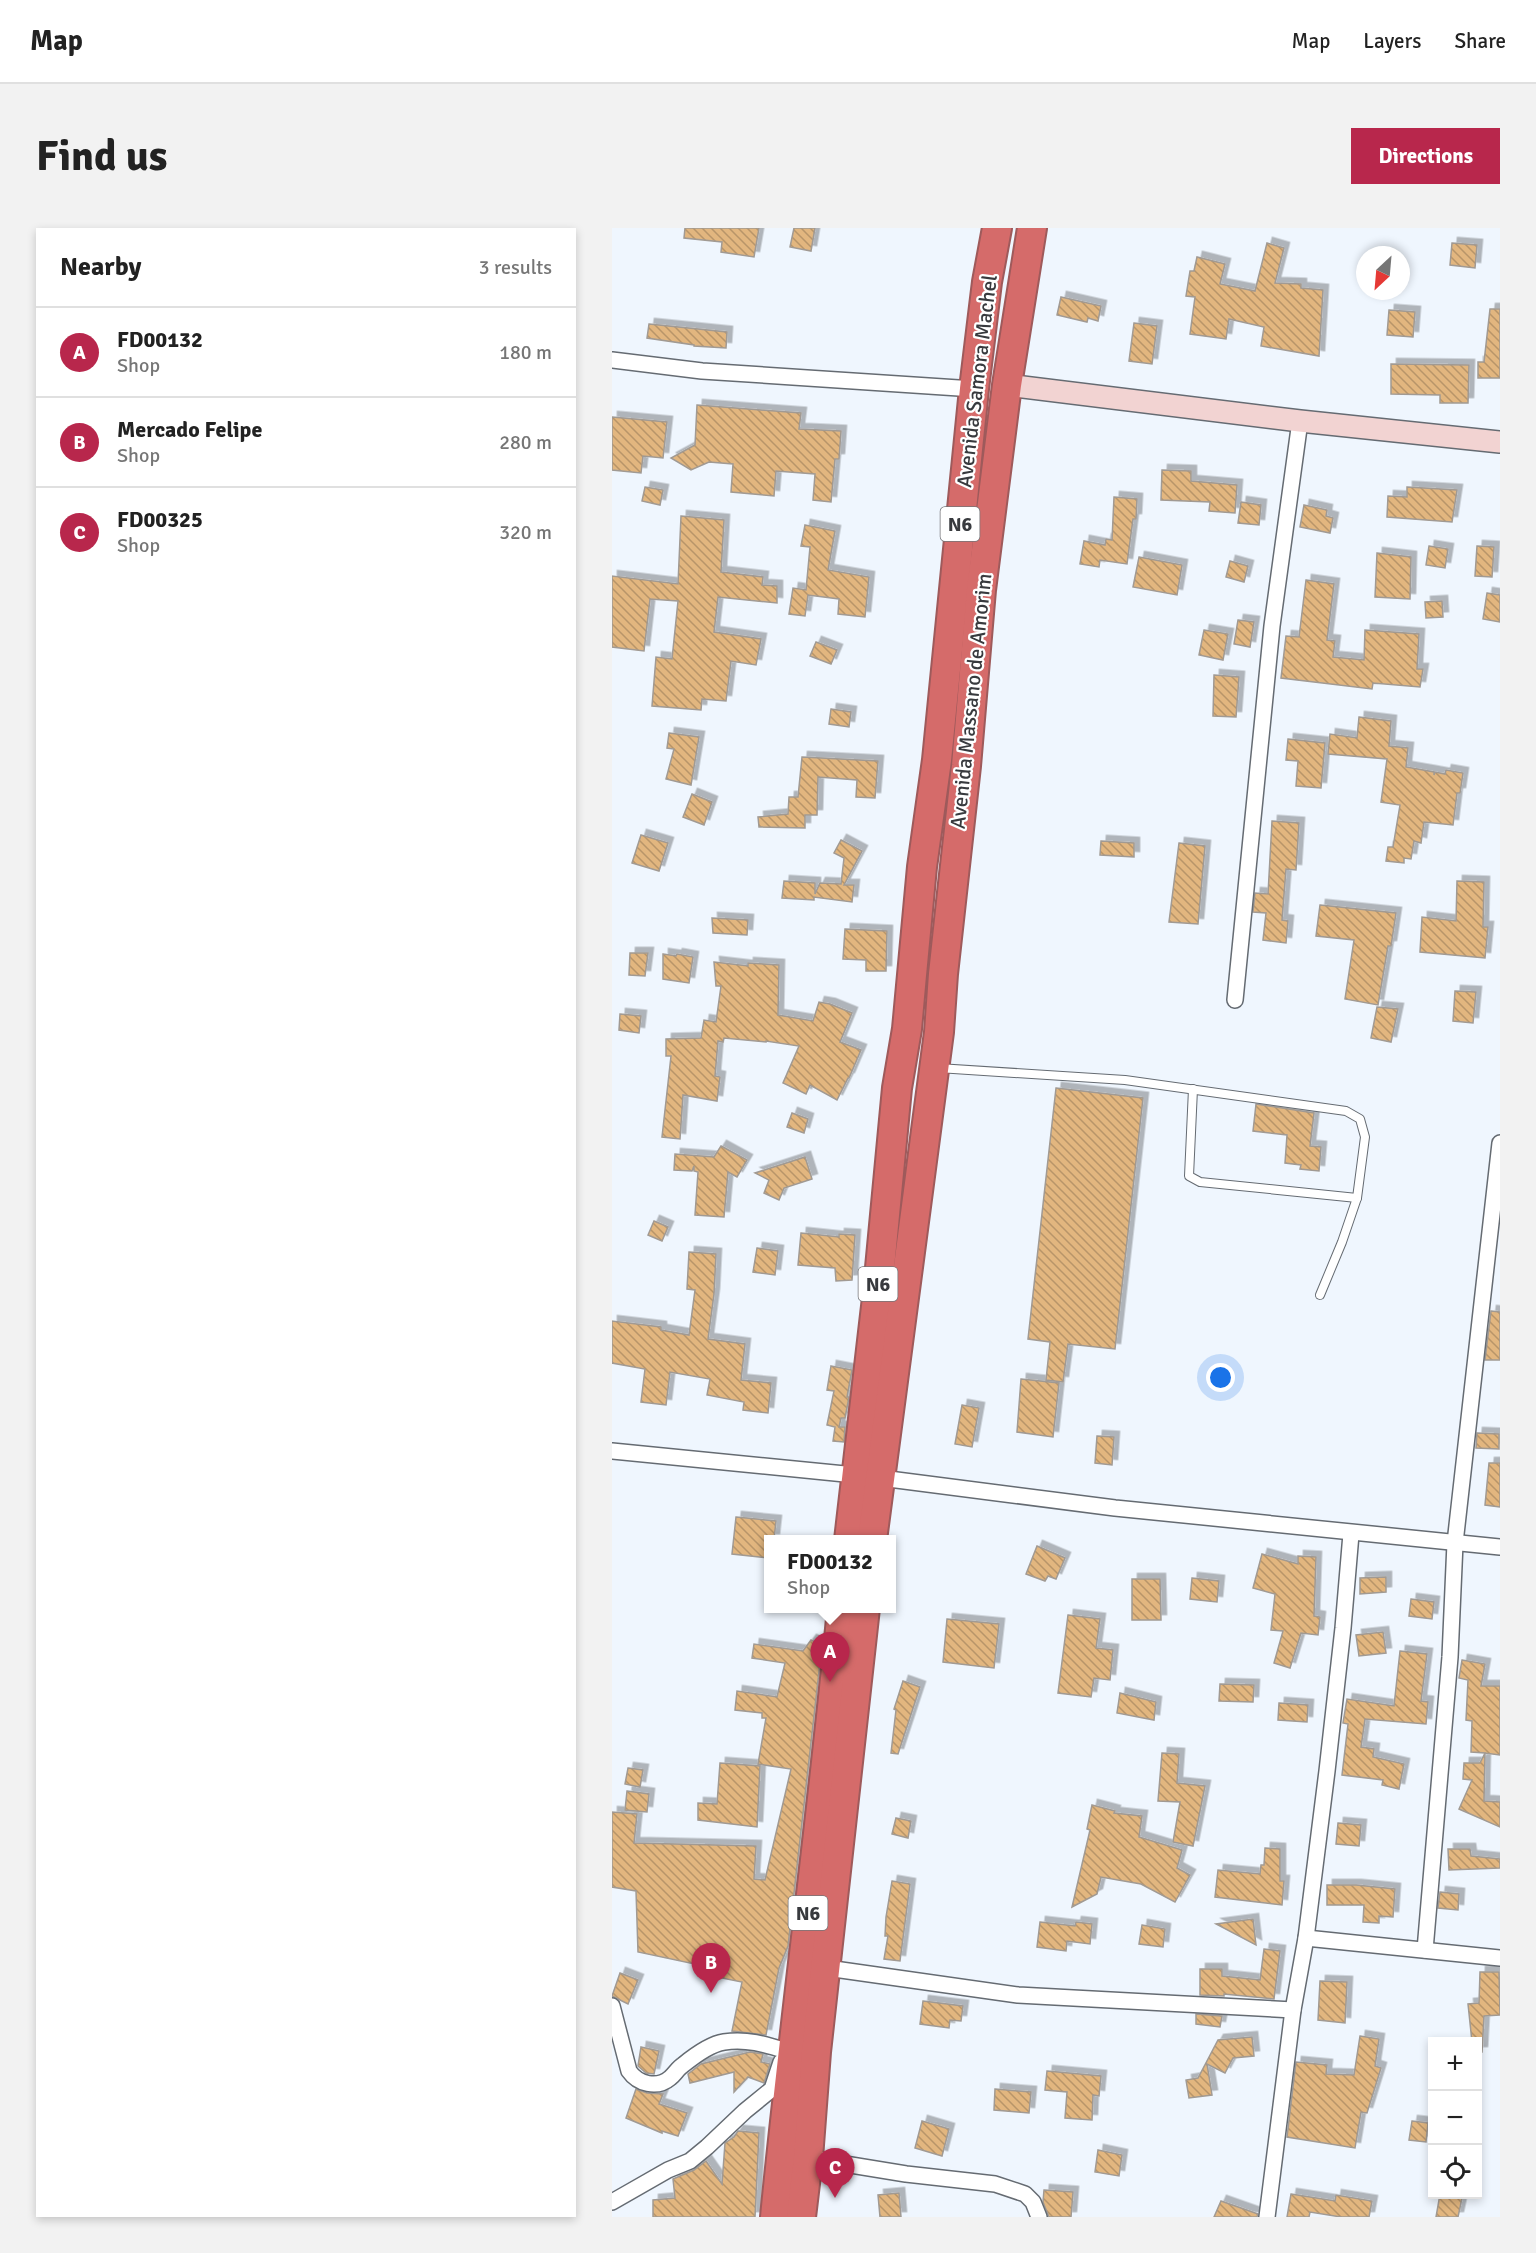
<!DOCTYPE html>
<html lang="en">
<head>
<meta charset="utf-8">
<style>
  body { margin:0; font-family:Signika,sans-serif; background:#f2f2f2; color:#222 }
  .controls { position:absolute; right:18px; bottom:18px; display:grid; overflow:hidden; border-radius:0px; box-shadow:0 3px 9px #0003 }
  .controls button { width:54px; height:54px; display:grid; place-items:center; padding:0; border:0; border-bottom:2px solid #e0e0e0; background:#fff; color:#222; font:30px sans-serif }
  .compass { position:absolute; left:744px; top:18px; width:54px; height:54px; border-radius:50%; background:#fff; box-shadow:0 3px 9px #0003; rotate:206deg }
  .you { position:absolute; left:609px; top:1150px; width:21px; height:21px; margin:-15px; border:4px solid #fff; border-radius:50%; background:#1a73e8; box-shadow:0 0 0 9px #1a73e833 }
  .badge { display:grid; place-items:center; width:39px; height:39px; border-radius:50%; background:#b8274c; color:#fff; font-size:20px; font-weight:700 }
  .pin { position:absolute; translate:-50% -50px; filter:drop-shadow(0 2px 3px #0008) }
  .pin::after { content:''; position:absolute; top:32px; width:21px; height:18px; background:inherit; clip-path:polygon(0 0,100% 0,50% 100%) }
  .popup { position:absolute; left:152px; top:1307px; width:132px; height:78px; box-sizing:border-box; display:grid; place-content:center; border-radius:0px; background:#fff; filter:drop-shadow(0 2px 4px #0005); font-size:20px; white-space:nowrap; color:#767676 }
  .popup b { font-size:22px; color:#222 }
  .popup::after { content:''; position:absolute; left:50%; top:100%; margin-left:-12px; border:12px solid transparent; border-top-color:#fff }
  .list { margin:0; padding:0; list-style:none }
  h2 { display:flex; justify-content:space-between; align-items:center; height:78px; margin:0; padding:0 24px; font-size:26px }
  h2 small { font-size:20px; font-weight:400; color:#767676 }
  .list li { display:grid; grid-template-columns:39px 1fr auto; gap:18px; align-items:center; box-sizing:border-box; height:90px; padding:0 24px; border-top:2px solid #e0e0e0 }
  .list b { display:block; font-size:22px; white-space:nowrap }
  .list p { margin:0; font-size:20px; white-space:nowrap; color:#767676 }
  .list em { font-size:20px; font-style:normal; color:#767676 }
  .icon { flex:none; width:33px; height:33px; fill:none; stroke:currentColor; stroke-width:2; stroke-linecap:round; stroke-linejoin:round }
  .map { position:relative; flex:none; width:888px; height:1989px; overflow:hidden; border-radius:0px }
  header { display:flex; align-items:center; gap:36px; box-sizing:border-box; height:84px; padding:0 30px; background:#fff; border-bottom:2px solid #e0e0e0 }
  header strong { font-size:28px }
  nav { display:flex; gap:33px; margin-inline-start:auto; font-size:21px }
  .intro { display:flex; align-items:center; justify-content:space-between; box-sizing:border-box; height:144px; padding:0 36px }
  h1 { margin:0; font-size:42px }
  .button { padding:15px 27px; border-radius:0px; background:#b8274c; color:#fff; font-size:21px; font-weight:700 }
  main { display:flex; gap:36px; padding:0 36px }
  aside { flex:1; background:#fff; border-radius:0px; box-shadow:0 3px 9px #0003 }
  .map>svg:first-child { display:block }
</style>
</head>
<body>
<header>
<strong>Map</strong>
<nav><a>Map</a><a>Layers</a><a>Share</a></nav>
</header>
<div class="intro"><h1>Find us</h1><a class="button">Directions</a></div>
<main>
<aside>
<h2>Nearby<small>3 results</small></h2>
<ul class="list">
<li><span class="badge">A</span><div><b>FD00132</b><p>Shop</p></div><em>180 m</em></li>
<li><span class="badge">B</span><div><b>Mercado Felipe</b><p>Shop</p></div><em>280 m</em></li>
<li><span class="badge">C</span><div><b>FD00325</b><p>Shop</p></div><em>320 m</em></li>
</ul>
</aside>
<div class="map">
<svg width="888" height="1989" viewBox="0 0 888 1989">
  <defs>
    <pattern id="building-back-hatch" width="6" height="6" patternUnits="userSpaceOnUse" patternTransform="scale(1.5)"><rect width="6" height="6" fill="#e2b67f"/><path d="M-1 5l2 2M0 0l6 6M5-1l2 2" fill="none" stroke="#b89569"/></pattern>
    <filter id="shadow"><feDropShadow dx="5.5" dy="-5.5" stdDeviation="0" flood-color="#0004"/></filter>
  </defs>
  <rect width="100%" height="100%" fill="#eff6fe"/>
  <!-- building -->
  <g fill="url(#building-back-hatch)" stroke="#a19a93" stroke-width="1.5" filter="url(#shadow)">
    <polygon points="73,0 147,0 142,29 109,24 110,14 72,10"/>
    <polygon points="182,0 203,0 199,23 178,19"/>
    <polygon points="655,15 672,20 663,55 689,56 689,60 711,62 707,128 649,118 652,99 617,91 614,111 578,106 583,69 574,68 578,43 582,43 585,29 613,36 608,56 643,63"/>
    <polygon points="840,15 865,17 863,40 838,37"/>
    <polygon points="449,69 489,78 486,93 476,90 475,94 445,87"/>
    <polygon points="878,81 888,81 888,150 866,150 866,134 872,134"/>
    <polygon points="777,82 803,84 801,109 775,107"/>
    <polygon points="522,95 545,98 540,136 517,133"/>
    <polygon points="37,96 115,104 114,120 82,118 82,117 35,110"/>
    <polygon points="779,136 857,137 856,175 828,175 828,167 779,166"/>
    <polygon points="85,177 189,185 187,201 229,203 227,231 223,231 219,274 201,272 203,246 164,243 162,268 119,264 121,236 97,234 79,242 59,230 83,217"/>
    <polygon points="0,189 55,194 51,230 31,228 29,245 0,242"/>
    <polygon points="550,242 579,243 579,253 625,257 623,285 597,283 598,274 549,272"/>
    <polygon points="33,259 51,262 48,277 30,273"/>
    <polygon points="795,259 845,262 840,294 775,289 776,268 795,269"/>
    <polygon points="502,269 525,271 524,291 521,291 515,336 488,332 487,339 468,336 472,313 493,317 494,311 500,312"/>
    <polygon points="629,274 649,277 647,297 626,295"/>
    <polygon points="692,277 715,282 714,288 721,290 718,305 688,299"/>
    <polygon points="69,288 112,292 109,344 151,349 150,357 165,358 165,375 106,369 102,404 149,411 144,437 119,433 114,473 90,471 89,482 40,478 44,429 60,431 66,373 38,371 32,423 0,419 0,348 66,356"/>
    <polygon points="193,297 223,303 216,342 257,349 253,389 226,386 227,371 196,367 193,388 177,386 181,360 194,362 198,319 189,318"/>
    <polygon points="817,318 836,321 833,340 814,337"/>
    <polygon points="865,318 882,319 880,349 863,348"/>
    <polygon points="765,325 799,329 798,371 763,369"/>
    <polygon points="527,329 570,337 565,367 521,359"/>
    <polygon points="618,333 636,338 632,354 614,349"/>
    <polygon points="694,352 722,356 715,412 723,413 721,429 752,432 753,402 807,406 805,441 811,441 808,459 761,455 760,461 669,450 674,408 687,409"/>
    <polygon points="875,365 888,367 888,394 871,391"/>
    <polygon points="830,373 831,389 814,390 813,374"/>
    <polygon points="626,392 642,394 638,419 622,416"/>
    <polygon points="592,402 616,406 611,432 587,427"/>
    <polygon points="204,414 225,422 219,436 198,428"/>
    <polygon points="602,447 627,449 624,489 601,488"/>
    <polygon points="219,481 239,484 237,499 217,496"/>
    <polygon points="747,489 779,493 777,518 796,520 794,539 822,544 822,547 823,544 833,546 834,542 851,545 848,565 845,565 841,597 812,594 809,615 802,613 799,631 792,630 792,635 774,633 776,619 781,619 788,577 769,574 775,531 716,526 718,506 745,510"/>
    <polygon points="57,505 87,509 79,557 54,551 62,521 55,520"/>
    <polygon points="676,511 713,515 709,560 684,558 686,533 674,532"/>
    <polygon points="190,529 266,533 263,570 244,569 245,552 206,549 205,587 193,587 193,600 147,599 146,589 176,586 177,569 186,569"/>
    <polygon points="80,566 100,574 92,597 71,589"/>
    <polygon points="660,593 687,595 684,642 674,641 670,692 676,693 674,715 651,712 654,685 641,684 643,665 656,666"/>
    <polygon points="29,607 56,615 47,643 20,635"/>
    <polygon points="229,612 250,623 232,657 242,657 240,674 202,669 202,672 170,670 172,653 203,655 203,666 208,655 229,656 232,630 222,625"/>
    <polygon points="489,613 522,615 522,629 488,627"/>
    <polygon points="567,615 593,618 586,696 557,694"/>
    <polygon points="845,653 872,654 871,699 876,699 873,730 808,724 810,689 844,693"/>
    <polygon points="708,677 784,685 779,718 776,718 766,777 733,771 742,712 704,708"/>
    <polygon points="100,690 136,692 135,707 101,705"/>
    <polygon points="233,701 275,703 274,743 254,743 254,732 231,731"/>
    <polygon points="18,725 36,725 33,748 17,747"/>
    <polygon points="51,726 64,728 65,726 81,729 77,755 51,751"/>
    <polygon points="102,734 136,738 136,735 167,737 166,787 201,793 207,774 218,776 240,785 228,814 249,822 237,850 236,850 225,872 198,857 194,866 171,855 187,818 154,813 154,814 112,810 111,814 106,813 103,848 108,849 105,873 71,867 68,911 50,909 59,828 54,828 54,811 89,810 92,792 104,794 109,758 104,758"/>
    <polygon points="843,763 864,764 861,795 841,793"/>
    <polygon points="765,779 786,781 779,814 759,810"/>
    <polygon points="8,786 29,788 27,805 7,802"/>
    <polygon points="444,860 531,870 503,1121 456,1116 451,1154 434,1152 438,1114 416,1111"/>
    <polygon points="644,876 702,885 698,918 709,919 707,943 688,941 689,937 673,935 675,907 641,903"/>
    <polygon points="180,885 196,891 192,905 175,899"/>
    <polygon points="109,918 135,932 125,949 116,944 112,989 83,987 86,944 82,943 82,938 80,943 62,942 63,926 102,929"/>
    <polygon points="193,929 200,951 172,960 167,972 152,965 157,952 143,945"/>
    <polygon points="42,993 56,999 50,1013 36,1007"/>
    <polygon points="189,1005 227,1009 227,1006 243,1007 240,1052 224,1053 223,1040 186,1037"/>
    <polygon points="145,1020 166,1023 163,1047 141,1044"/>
    <polygon points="77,1024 104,1026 102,1066 96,1111 133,1116 129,1152 159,1155 156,1185 131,1182 132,1174 95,1167 98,1151 58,1144 54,1177 29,1174 33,1141 0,1135 0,1093 49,1099 49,1102 77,1107 83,1062 75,1061"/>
    <polygon points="879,1083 888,1084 888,1132 873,1132"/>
    <polygon points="219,1138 240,1142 235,1169 237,1169 233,1190 229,1190 227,1199 233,1199 232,1214 221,1213 223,1199 215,1197 222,1163 215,1162"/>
    <polygon points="409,1151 447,1155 441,1209 405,1204"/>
    <polygon points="350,1177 367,1180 360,1219 343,1216"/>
    <polygon points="865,1205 887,1206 887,1221 864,1220"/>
    <polygon points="485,1208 502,1209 500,1237 483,1235"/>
    <polygon points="877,1235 888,1235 888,1279 873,1277"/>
    <polygon points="124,1289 164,1293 162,1311 156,1311 156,1330 120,1326"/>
    <polygon points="425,1318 453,1330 444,1351 436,1348 433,1353 414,1346"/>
    <polygon points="650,1326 686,1336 686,1328 704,1329 702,1388 708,1389 706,1407 689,1405 678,1440 662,1435 671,1403 659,1402 663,1366 641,1360"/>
    <polygon points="774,1349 774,1364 748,1366 748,1350"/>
    <polygon points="580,1350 607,1353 605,1374 578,1371"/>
    <polygon points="520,1351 548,1351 549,1392 520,1392"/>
    <polygon points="799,1371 822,1374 820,1391 797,1388"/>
    <polygon points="456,1387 488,1391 484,1420 501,1422 498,1452 482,1450 479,1469 446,1465"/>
    <polygon points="335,1391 387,1396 382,1440 331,1434"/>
    <polygon points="771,1404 774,1425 747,1428 744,1407"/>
    <polygon points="199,1412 210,1417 176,1718 167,1740 154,1807 120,1803 130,1754 95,1747 97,1739 26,1724 24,1663 0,1659 0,1584 25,1586 22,1615 144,1618 142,1651 153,1652 179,1541 146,1536 154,1490 150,1490 150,1485 123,1482 125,1463 165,1469 173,1435 140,1430 142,1416 191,1423"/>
    <polygon points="788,1423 815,1426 809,1473 816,1474 814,1496 753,1491 749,1519 762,1521 761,1529 792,1536 787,1561 770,1557 771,1552 730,1547 736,1496 731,1495 735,1471 782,1478"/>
    <polygon points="850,1432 873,1436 869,1458 888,1458 888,1527 873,1525 872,1573 888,1574 888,1599 847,1581 860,1552 851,1551 852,1535 868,1535 873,1525 859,1524 860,1493 854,1492 856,1452 847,1450"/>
    <polygon points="291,1453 308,1459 286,1526 279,1525 284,1482 282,1481"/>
    <polygon points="608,1456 642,1457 641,1474 607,1473"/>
    <polygon points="508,1465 544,1474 542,1492 505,1485"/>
    <polygon points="667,1475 696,1477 695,1494 666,1492"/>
    <polygon points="550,1525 567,1526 565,1555 593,1558 581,1618 561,1614 568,1574 546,1573"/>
    <polygon points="108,1535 148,1538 145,1599 86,1592 86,1575 105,1576"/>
    <polygon points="16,1540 31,1542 28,1559 13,1556"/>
    <polygon points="15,1563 37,1566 35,1584 13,1582"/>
    <polygon points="480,1577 503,1583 502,1585 530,1588 527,1609 570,1622 565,1640 578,1647 563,1674 529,1656 489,1649 485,1666 460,1679 478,1602 475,1601"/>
    <polygon points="284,1590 299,1593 296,1610 280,1606"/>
    <polygon points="726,1595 749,1597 747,1618 724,1616"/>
    <polygon points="653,1620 668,1621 668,1653 672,1653 670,1677 603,1669 606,1642 648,1646 649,1637 652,1637"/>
    <polygon points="836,1621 858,1621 859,1628 888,1631 888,1640 837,1642"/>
    <polygon points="280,1653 298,1656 288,1733 272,1731 276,1708 273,1708 274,1689"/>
    <polygon points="715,1657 744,1657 783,1661 781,1689 767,1688 767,1695 751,1694 752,1677 715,1677"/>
    <polygon points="828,1664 847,1666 846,1682 826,1680"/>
    <polygon points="641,1691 644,1717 604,1696"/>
    <polygon points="428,1694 463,1698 464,1694 480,1696 478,1716 455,1713 454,1723 425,1719"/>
    <polygon points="530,1697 553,1701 551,1719 527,1716"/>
    <polygon points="652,1721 668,1723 662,1771 612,1766 612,1768 588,1767 588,1741 610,1741 610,1748 648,1752"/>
    <polygon points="868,1744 887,1744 888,1787 872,1788 870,1824 866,1824 866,1814 860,1814 856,1776 867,1775"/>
    <polygon points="8,1745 26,1752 16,1776 0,1768"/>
    <polygon points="708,1753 735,1754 733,1795 706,1792"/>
    <polygon points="311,1773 351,1778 349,1793 338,1792 337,1800 308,1796"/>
    <polygon points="584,1786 610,1788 608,1799 584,1796"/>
    <polygon points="748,1808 767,1811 763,1838 769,1840 755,1885 749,1884 743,1920 675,1909 684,1834 715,1837 714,1846 742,1847"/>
    <polygon points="640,1809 642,1828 621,1830 613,1845 595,1836 600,1867 577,1870 574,1852 586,1850 606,1812"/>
    <polygon points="29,1819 47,1823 42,1846 34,1845 26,1838"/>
    <polygon points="138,1824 151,1826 149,1834 158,1836 152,1855 136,1849 122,1864 122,1844 78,1855 76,1846 89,1836"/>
    <polygon points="435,1843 489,1848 487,1868 481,1867 480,1892 453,1890 455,1864 433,1862"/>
    <polygon points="24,1861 35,1865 51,1866 47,1876 75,1885 66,1908 50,1903 50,1905 14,1890"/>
    <polygon points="383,1861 419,1864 417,1885 382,1882"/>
    <polygon points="310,1893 337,1901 330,1928 303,1920"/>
    <polygon points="800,1893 816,1895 814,1914 797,1912"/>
    <polygon points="126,1903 147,1905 143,1989 41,1989 41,1972 63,1970 61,1951 82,1942 94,1933 110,1956 113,1915 122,1909"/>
    <polygon points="486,1922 510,1927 507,1948 483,1944"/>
    <polygon points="432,1962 461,1964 459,1989 437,1989 431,1974"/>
    <polygon points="287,1965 289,1989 268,1989 266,1967"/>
    <polygon points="679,1966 723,1973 724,1967 760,1973 757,1989 729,1989 698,1984 697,1989 675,1989"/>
    <polygon points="828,1966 850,1970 846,1989 824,1989"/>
    <polygon points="609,1973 646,1986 645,1989 602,1989"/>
  </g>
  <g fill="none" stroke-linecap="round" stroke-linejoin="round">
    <!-- lane casing -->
    <g stroke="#656b72" stroke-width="10">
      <g id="lane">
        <polyline points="326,840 513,852 734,883 748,891 753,909 745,970 730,1014 708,1067"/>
        <polyline points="581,861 577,948 588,954 745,970"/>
      </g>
    </g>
    <!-- street casing -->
    <g stroke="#656b72" stroke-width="18">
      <g id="street">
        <polyline points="0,132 90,143 362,161"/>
        <polyline points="623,772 660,398 688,193"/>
        <polyline points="0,1223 243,1247"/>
        <polyline points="269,1250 503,1280 888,1319"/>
        <polyline points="694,1710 888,1730"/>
        <polyline points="813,1722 838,1429 843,1315 888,915"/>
        <polyline points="215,1740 406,1767 681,1782"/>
        <path d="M0,1778L17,1843C26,1856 45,1861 58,1850C63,1846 66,1840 71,1837C82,1828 99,1816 112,1814C137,1810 158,1818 181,1825"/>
        <polyline points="196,1930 294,1946 383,1956 413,1966 421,1974 427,1989"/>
        <polyline points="0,1974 56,1942 78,1933 95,1919 133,1883 160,1861 169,1834"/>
        <polyline points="655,1989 681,1782 694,1710 715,1543 731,1400 739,1306"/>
      </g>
    </g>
    <!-- secondary casing -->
    <g stroke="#656b72" stroke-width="24">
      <polyline id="secondary" points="395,157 688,193 888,214"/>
    </g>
    <!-- highway casing -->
    <g stroke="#9e5a5b" stroke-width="32">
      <g id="highway">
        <polyline points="237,1312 266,1061 285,860 295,801 310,639 325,532 362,161 375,54 385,0"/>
        <polyline points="260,1312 327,804 331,746 354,538 369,362 395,157 420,0"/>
        <path d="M163,1989C183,1786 211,1584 230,1380"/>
        <polyline points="189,1989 196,1930 204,1824 253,1380"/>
      </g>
    </g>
    <!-- lane -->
    <use href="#lane" stroke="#fff" stroke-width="8"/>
    <!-- street -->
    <use href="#street" stroke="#fff" stroke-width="15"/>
    <!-- secondary -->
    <use href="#secondary" stroke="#f2d3d2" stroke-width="21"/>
    <!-- highway -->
    <use href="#highway" stroke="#d56b6a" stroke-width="28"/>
  </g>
  <g text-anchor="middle" stroke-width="4.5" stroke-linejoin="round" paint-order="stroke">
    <!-- shield labels -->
    <g fill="#fff" stroke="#747578" stroke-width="1.5">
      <rect x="328.5" y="279" width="39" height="34" rx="4.5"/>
      <rect x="246.5" y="1039" width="39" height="34" rx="4.5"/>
      <rect x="176.5" y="1668" width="39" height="34" rx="4.5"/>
    </g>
    <g font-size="20" font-weight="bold" fill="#383a3e">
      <text x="348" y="303">N6</text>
      <text x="266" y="1063">N6</text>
      <text x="196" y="1692">N6</text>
    </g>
    <!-- street labels -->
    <g font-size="21" fill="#383a3e" stroke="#fff">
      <text transform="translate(365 153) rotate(-83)" y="7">Avenida Samora Machel</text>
      <text transform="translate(359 473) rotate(-84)" y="7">Avenida Massano de Amorim</text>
    </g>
  </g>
</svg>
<div class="controls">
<button>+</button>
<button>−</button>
<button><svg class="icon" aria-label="locate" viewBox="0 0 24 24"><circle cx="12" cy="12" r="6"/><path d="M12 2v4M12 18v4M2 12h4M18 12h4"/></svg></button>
</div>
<svg class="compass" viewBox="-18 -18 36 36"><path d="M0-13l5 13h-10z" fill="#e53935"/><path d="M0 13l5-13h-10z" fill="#767676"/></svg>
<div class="you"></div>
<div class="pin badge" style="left:218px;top:1454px">A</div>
<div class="popup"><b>FD00132</b>Shop</div>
<div class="pin badge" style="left:99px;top:1765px">B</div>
<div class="pin badge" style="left:223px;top:1970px">C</div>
</div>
</main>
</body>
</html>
